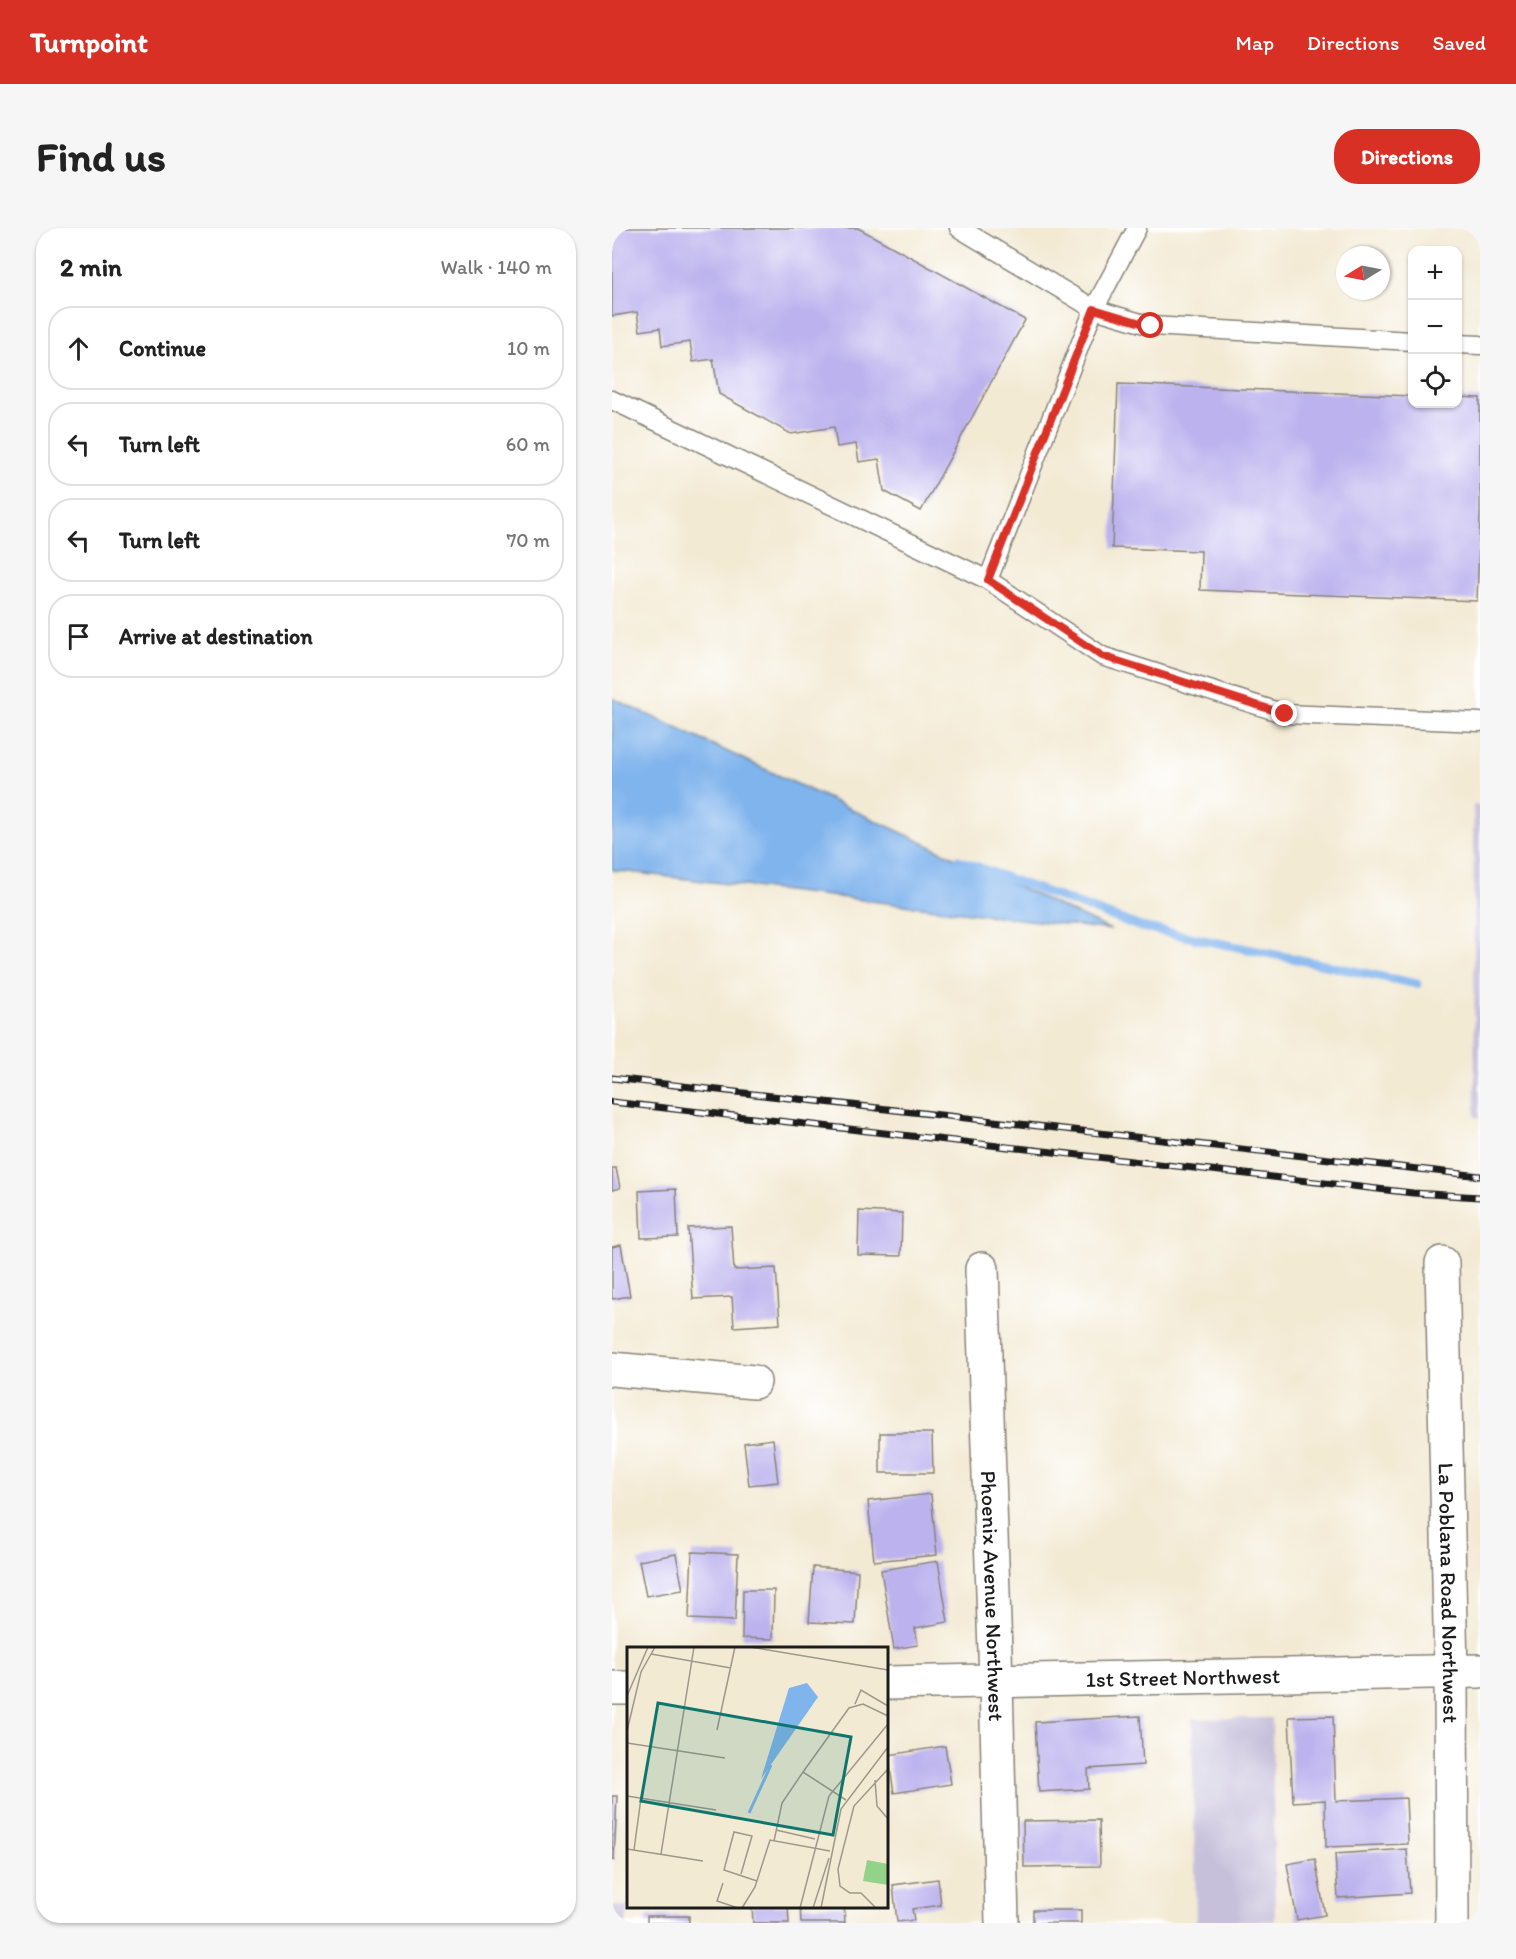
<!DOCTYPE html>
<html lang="en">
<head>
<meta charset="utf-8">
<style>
  body { margin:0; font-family:Itim,sans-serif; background:#f6f6f6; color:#222 }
  .controls { position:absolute; right:18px; top:18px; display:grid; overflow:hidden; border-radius:12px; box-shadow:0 2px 4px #0004 }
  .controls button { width:54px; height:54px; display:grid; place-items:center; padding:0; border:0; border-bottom:2px solid #e0e0e0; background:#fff; color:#222; font:30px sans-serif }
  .compass { position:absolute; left:724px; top:18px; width:54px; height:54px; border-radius:50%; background:#fff; box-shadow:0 2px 4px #0004; rotate:260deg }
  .stop { position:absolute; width:18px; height:18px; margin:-14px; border:4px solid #d93025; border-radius:50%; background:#fff }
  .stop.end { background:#d93025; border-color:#fff; box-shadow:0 2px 6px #0008 }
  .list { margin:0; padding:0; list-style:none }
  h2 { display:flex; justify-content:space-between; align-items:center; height:78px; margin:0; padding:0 24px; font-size:26px }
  h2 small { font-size:20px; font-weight:400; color:#767676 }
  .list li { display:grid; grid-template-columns:39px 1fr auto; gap:18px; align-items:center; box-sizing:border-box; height:84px; margin:0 12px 12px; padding:0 12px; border:2px solid #e0e0e0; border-radius:24px }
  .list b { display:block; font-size:22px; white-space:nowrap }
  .list em { font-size:20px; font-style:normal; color:#767676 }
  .icon { flex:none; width:33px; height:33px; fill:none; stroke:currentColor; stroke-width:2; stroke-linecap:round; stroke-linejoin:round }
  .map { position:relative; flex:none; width:868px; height:1695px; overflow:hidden; border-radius:24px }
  header { display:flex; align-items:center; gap:36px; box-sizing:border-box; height:84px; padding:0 30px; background:#d93025; color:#fff }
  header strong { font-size:28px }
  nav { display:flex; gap:33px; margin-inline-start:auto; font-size:21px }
  .intro { display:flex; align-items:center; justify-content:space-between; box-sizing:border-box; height:144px; padding:0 36px }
  h1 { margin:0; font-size:42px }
  .button { padding:15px 27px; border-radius:24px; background:#d93025; color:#fff; font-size:21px; font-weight:700 }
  main { display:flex; gap:36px; padding:0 36px }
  aside { flex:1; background:#fff; border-radius:24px; box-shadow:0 2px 4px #0004 }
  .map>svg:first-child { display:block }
</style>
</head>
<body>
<header>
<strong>Turnpoint</strong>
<nav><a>Map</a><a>Directions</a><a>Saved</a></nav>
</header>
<div class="intro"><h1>Find us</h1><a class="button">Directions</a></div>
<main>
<aside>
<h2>2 min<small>Walk · 140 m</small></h2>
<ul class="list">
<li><svg class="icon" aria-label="ahead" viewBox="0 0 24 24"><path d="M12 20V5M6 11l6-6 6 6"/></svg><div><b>Continue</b></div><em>10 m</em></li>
<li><svg class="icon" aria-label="left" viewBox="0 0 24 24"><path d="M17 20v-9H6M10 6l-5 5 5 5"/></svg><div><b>Turn left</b></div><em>60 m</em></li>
<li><svg class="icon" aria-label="left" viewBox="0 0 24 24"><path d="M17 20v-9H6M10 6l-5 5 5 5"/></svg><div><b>Turn left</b></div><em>70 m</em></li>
<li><svg class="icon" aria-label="arrive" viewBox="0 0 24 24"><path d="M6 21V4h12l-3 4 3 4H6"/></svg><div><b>Arrive at destination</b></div></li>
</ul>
</aside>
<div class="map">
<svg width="868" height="1695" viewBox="0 0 868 1695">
  <rect width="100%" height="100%" fill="#fff"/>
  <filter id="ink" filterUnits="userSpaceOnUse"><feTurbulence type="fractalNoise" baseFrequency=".0167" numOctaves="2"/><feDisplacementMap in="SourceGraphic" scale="12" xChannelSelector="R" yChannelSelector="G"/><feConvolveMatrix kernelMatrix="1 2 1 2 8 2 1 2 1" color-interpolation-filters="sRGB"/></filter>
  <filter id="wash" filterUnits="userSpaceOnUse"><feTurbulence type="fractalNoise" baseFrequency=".008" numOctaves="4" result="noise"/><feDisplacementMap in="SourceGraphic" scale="24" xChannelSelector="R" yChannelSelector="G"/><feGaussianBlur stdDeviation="1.35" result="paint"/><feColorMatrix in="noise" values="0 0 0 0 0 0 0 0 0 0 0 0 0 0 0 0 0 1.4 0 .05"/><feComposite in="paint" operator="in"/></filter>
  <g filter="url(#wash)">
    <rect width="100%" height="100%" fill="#f3ead4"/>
    <!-- industrial -->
    <g fill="#c6c0da">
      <polygon points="861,577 868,578 868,890 863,889"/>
      <polygon points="660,1490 663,1693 584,1694 580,1491"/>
      <polygon points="0,1678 16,1678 14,1695 0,1695"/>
    </g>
    <!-- water -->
    <polygon fill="#80b4ed" stroke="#4e6884" stroke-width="1.5" points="0,470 499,702 0,642"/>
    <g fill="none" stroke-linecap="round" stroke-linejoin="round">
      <!-- stream -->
      <polyline stroke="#80b4ed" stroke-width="9" points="346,632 529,699 805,756"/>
    </g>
    <g id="blocks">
      <!-- building -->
      <g fill="#bcb3ee">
        <polygon points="0,0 246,0 413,92 309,283 272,263 267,231 247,234 244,216 225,219 222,199 179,206 107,166 101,131 81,134 78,114 50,118 48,100 28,103 25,84 0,88"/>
        <polygon points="506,156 800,168 800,176 846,176 846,169 868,170 868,288 865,373 588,362 589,323 500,320"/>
        <polygon points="0,940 4,940 8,960 0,962"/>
        <polygon points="64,961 66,1009 29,1010 27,963"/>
        <polygon points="247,983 290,985 289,1028 246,1027"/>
        <polygon points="119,998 122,1042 164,1040 168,1096 122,1099 120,1069 81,1071 76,1000"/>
        <polygon points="9,1017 18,1068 0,1071 0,1019"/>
        <polygon points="268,1205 320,1205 321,1245 268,1245"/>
        <polygon points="161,1211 166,1254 137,1257 132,1215"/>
        <polygon points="319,1266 325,1327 262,1333 256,1273"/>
        <polygon points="80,1324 126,1326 123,1393 77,1391"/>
        <polygon points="64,1326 71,1362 34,1368 27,1333"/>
        <polygon points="326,1333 336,1394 303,1400 306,1417 282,1421 269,1342"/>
        <polygon points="201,1339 246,1343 243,1396 197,1394"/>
        <polygon points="131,1362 162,1362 161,1411 130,1410"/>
        <polygon points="528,1488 531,1537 476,1541 477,1561 427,1564 423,1494"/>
        <polygon points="721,1488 724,1573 794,1570 796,1616 714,1619 713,1572 681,1574 677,1489"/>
        <polygon points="333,1518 339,1556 282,1565 276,1527"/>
        <polygon points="0,1568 5,1568 2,1632 0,1632"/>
        <polygon points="487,1592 488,1638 412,1639 411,1593"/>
        <polygon points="795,1621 798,1665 726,1670 723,1626"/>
        <polygon points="703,1631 713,1687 685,1692 675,1636"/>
        <polygon points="326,1651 329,1677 300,1681 302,1692 285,1694 281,1657"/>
        <polygon points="140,1678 176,1678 177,1695 141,1695"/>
        <polygon points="188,1678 232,1678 233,1695 189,1695"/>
        <rect x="421" y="1682" width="48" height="13"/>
        <rect x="35" y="1688" width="42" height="7"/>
      </g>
    </g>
  </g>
  <g filter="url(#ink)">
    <use href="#blocks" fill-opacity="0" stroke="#888378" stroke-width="1.5"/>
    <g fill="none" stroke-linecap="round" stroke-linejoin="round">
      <!-- lane casing -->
      <g stroke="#888378" stroke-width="21">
        <g id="lane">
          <polyline points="347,0 482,81 539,98 800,113"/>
          <polyline points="525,0 482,81 376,352 490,428 673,486 868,494"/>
          <polyline points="846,116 868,117"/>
          <polyline points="0,172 376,352"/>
        </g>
      </g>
      <!-- street casing -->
      <g stroke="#888378" stroke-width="36">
        <g id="street">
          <path id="s1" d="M830,1035L839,1443L840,1695"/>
          <path id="s2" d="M370,1041L384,1453L390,1695"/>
          <polyline points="0,1141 142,1154"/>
          <path id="s3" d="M274,1455L868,1443"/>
          <polyline points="0,1460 16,1460"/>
        </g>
      </g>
      <!-- lane -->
      <use href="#lane" stroke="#fff" stroke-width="18"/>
      <!-- street -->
      <use href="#street" stroke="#fff" stroke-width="33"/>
      <!-- rail casing -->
      <g stroke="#1c1c1c" stroke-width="7">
        <g id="rail">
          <polyline points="0,850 868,948"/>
          <polyline points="0,874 801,965 868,969"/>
        </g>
      </g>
      <!-- rail -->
      <use href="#rail" stroke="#fff" stroke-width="4.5" stroke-dasharray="14" stroke-linecap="butt"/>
    </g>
  </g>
  <g fill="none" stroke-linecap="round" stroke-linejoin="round" filter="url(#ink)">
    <!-- route -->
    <polyline stroke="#d93025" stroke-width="8" points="539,98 482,81 376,352 490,428 673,486"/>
  </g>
  <g text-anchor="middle" stroke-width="4.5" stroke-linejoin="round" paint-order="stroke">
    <!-- street labels -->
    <g font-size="22" fill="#1c1c1c" stroke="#fff">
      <text dy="8" stroke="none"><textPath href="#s1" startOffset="330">La Poblana Road Northwest</textPath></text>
      <text dy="8" stroke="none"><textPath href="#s2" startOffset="327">Phoenix Avenue Northwest</textPath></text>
      <text dy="8" stroke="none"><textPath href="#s3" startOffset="297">1st Street Northwest</textPath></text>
    </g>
  </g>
  <!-- overview -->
  <g transform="translate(15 1419)">
    <rect width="261" height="261" fill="#f3ead4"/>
    <path d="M240,213L261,217V238L236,234Z" fill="#92d289"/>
    <path d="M180,36L191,50L134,132L162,41Z" fill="#80b4ed"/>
    <path fill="none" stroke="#80b4ed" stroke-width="3" d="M122,166L144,118"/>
    <path fill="none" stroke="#9d988a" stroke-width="1.5" d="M123,0L261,23M24,7L104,21M0,49L21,0M228,57L234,43L261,59M90,83L108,0M0,84L14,25L28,0M0,96L98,111M176,125L222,61L236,57L261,69M248,133L250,159L261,172M0,149L89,163M149,183L188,192M147,194L155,156L176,125L219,153M0,202L76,214M7,203L14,151M34,207L67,0M114,227L125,189L107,185L97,223L130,234M96,236L90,254L111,261M115,261L128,240L143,193L203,204M173,261L202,149L261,77M186,261L202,211M194,261L214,162L261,100M249,261L234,246H223L213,239L211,222L227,159L261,122"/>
    <path fill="#0f766e" fill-opacity="0.15" stroke="#0f766e" stroke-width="3" d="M31,56L224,90L206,188L14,154Z"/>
    <rect width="261" height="261" fill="none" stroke="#1c1c1c" stroke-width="3"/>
  </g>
</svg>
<div class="controls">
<button>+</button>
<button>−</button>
<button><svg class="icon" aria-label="locate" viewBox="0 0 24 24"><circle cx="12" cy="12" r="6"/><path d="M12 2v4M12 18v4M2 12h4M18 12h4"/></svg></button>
</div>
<svg class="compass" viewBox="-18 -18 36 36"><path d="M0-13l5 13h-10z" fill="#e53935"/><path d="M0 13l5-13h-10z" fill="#767676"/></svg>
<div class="stop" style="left:539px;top:98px"></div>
<div class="stop end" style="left:673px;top:486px"></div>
</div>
</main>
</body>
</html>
